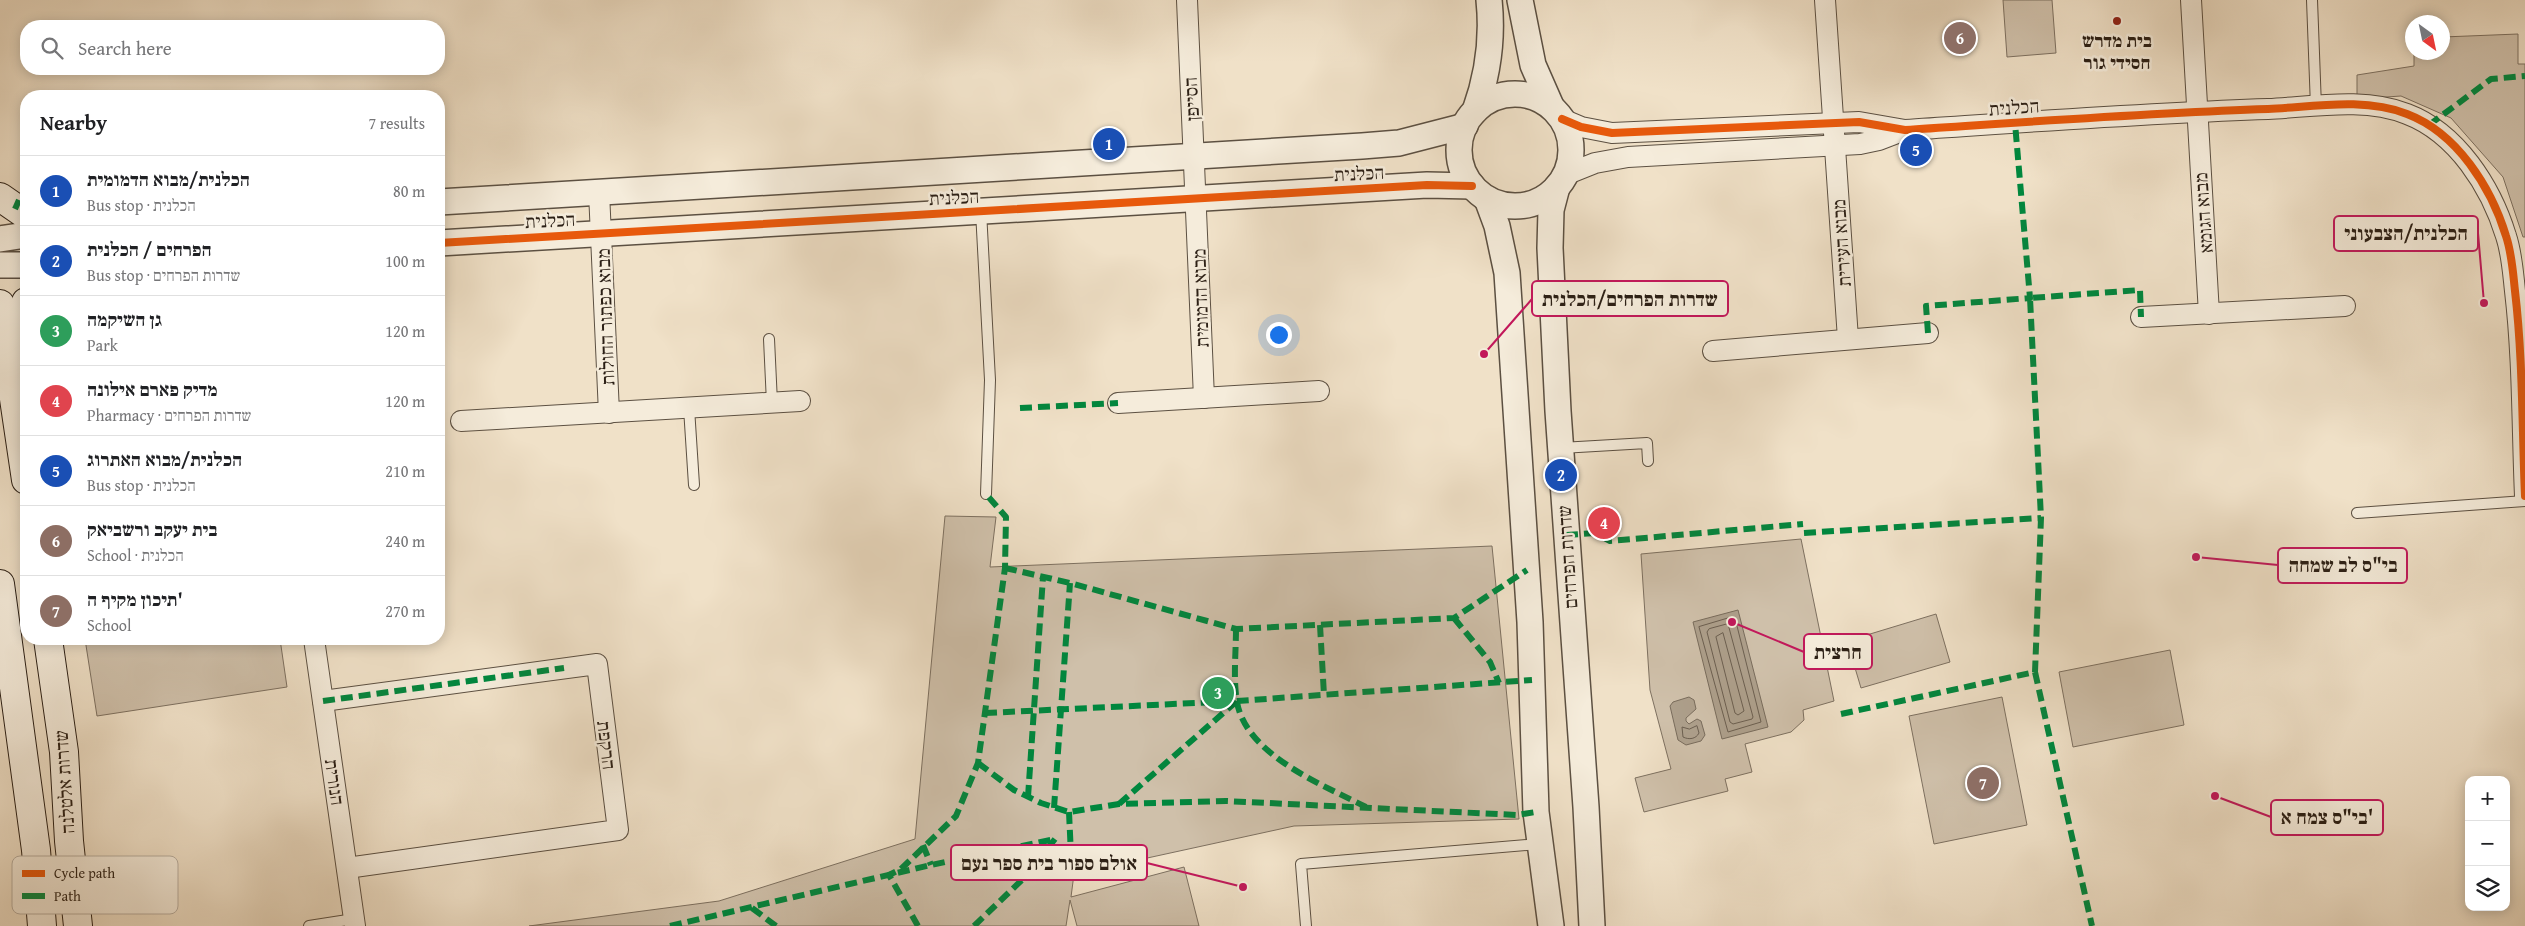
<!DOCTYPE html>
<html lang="en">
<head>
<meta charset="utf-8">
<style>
  body { margin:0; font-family:"Gentium Book Plus","Frank Ruhl Libre",serif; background:#f6f6f6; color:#202124 }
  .controls { position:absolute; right:15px; bottom:15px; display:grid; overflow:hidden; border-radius:10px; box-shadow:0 2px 12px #0003 }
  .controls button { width:45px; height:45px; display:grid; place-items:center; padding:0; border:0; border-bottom:1px solid #e0e0e0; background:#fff; color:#202124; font:25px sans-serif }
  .compass { position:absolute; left:2405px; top:15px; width:45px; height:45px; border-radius:50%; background:#fff; box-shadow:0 2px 12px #0003; rotate:147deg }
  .you { position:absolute; left:1278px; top:334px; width:18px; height:18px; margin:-12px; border:4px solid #fff; border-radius:50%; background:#1a73e8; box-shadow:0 0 0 8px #1a73e833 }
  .badge { display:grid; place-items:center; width:32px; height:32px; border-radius:50%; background:#0f766e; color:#fff; font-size:16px; font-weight:700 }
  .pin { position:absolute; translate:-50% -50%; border:2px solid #fff; box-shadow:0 1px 5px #0006 }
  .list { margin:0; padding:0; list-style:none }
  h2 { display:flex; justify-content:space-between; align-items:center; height:65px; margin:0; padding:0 20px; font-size:21px }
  h2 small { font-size:16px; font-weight:400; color:#757577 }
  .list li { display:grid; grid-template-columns:32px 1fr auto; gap:15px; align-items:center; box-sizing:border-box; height:70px; padding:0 20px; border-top:1px solid #e0e0e0 }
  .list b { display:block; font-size:19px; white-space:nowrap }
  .list p { margin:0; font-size:16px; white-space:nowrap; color:#757577 }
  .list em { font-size:16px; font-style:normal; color:#757577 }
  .icon { flex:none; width:28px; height:28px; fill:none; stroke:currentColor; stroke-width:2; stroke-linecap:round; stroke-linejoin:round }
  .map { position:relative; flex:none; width:2525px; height:926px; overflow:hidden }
  .search { position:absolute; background:#fff; box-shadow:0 2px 12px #0003; left:20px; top:20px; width:425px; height:55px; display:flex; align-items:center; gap:12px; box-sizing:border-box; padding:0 18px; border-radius:20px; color:#757577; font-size:19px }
  .panel { position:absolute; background:#fff; box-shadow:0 2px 12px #0003; left:20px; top:90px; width:425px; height:555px; border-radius:20px }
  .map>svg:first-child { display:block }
</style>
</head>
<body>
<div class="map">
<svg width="2525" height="926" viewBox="0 0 2525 926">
  <rect width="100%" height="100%" fill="#f0e1c8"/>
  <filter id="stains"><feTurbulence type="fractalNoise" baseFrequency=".004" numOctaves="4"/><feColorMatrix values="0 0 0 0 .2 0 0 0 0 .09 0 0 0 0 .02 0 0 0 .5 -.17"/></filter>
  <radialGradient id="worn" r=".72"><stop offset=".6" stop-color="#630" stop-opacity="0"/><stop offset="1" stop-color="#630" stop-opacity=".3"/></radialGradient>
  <!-- green -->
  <g fill="#cfc0aa" stroke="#7d7060">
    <polygon points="2003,0 2052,0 2056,53 2007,57"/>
    <polygon points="2518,34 2518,64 2525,64 2525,237 2523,237 2503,177 2451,118 2401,96 2357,99 2357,75 2414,66 2414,53 2442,52 2443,37"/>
    <polygon points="945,516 996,517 990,567 1492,546 1519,819 1294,826 1074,874 1071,897 1184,867 1199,926 1077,926 1070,900 1066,926 529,926 719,901 915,839"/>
    <polygon points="1801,539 1834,701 1803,710 1804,720 1791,732 1745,744 1752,772 1725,779 1728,791 1644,812 1635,778 1671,769 1650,690 1641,554"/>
    <polygon points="1936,614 1950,662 1861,688 1847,641"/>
    <polygon points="85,639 280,639 287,687 97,716"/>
    <polygon points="2170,650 2184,725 2073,747 2059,672"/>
    <polygon points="2002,697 2027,825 1934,844 1909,716"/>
  </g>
  <!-- water -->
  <g fill="#ad9f8b" stroke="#796c5c">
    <polygon points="1738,610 1768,727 1722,739 1693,622"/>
    <polygon points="1689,697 1694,700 1696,709 1686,718 1686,721 1689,724 1697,719 1701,721 1705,735 1701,741 1686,745 1678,740 1670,706 1673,702"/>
  </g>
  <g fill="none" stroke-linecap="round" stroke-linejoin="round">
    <!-- shore -->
    <g stroke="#6c5f50" stroke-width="1">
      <polygon points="1732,617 1735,618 1761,722 1728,732 1699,627"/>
      <polygon points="1728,624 1753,717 1752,719 1733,724 1730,722 1707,632 1709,629"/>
      <polygon points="1723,633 1744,711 1738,715 1735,713 1716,637"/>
      <path d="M1697,726L1699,733C1696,739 1689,740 1683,737L1682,727L1689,729Z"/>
    </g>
    <!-- service casing -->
    <g stroke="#5c5042" stroke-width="12">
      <g id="service">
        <polyline points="2312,0 2316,107"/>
        <polyline points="981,211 990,380 986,494"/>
        <polyline points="769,339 772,403"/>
        <polyline points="689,408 694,485"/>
        <polyline points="1561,448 1647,443 1648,461"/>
        <polyline points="2357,513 2525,501"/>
        <polyline points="309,926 354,919"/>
        <polyline points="1306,926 1301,864 1539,844"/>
      </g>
    </g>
    <!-- minor casing -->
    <g stroke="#5c5042" stroke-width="22">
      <g id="minor">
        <polyline points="1187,0 1204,398"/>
        <polyline points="1825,0 1848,339"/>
        <polyline points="2191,0 2209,314"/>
        <path d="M1562,119L1581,127L1612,133L1859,122L1905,130C2026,122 2147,113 2268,109C2312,107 2364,97 2407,114C2457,133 2491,187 2506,236C2512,254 2513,273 2515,291C2523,359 2522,428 2525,496"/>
        <polyline points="1565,175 1595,163 1628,157 1860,144 1879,140 1905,130"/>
        <polyline points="599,192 609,413"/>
        <polyline points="2141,317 2345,306"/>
        <polyline points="1713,351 1928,333"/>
        <polyline points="1118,403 1319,391"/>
        <polyline points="461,421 800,401"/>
        <polyline points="314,639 355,926"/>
        <polyline points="323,701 597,664 618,830 347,868"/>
      </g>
    </g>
    <!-- tertiary casing -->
    <g stroke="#5c5042" stroke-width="28">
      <g id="tertiary">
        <polyline points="1520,0 1533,65 1551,106"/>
        <circle cx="1515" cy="150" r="56"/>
        <path d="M1475,111C1488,75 1493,38 1489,0"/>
        <polyline points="1557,187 1551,210 1550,248 1558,411 1586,807 1592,926"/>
        <polyline points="1487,199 1497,226 1507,273 1530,622 1536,812 1551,926"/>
        <polyline points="439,202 1362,146 1399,143 1465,126"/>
        <polyline points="0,239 26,235"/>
        <polyline points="439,243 1427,185 1472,186"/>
        <polyline points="0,265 26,265"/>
      </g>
    </g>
    <!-- secondary casing -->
    <g stroke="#2b1f15" stroke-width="30">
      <g id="secondary">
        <polyline points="0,197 26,215"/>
        <polyline points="0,304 26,480"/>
        <polyline points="16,351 21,315 26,302"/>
        <polyline points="0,584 36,850 42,926"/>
        <polyline points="48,639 64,752 69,841 78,926"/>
      </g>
    </g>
    <!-- service -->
    <use href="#service" stroke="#f5ecdb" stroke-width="10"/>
    <!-- minor -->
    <use href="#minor" stroke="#f5ecdb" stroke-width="20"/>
    <!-- tertiary -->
    <use href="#tertiary" stroke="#f5ecdb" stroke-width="25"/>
    <!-- secondary -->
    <use href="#secondary" stroke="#f5ecdb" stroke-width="28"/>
    <!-- quiet -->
    <g stroke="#00873e" stroke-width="6" stroke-dasharray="12 6" stroke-linecap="butt">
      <polyline points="2429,125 2491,79 2525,76"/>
      <polyline points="15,209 19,200"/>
      <polyline points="1928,333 1926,306 2030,298 2015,123"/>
      <polyline points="1020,408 1118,403"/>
      <polyline points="1804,533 2041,518"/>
      <polyline points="1566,535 1595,533 1610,541 1803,524"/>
      <polyline points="1005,568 1070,583 1236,629 1454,618 1527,570"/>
      <polyline points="1454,618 1490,662 1499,683"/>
      <polyline points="1320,625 1324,695"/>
      <path d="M1236,629C1236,652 1233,679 1237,702C1246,755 1323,785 1366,807"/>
      <polyline points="2035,672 2092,926"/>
      <polyline points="323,701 564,668"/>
      <polyline points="985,713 1237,701 1532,680"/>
      <polyline points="1841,714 2035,672 2041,518 2030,298 2140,290 2141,317"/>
      <polyline points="978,763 1014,790 1041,803 1069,812 1119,804 1226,801 1517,815 1536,812"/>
      <polyline points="1028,797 1043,577"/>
      <polyline points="1119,804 1237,701"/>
      <polyline points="1054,808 1070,583"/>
      <polyline points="1069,812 1071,855 1077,878"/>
      <polyline points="923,845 931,865"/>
      <polyline points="1044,855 1071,855"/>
      <polyline points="752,908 776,926"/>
      <polyline points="670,926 931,865 1055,839"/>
      <polyline points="918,926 889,875 901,869 956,816 978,763 1005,568 1006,517 986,494"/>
      <polyline points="974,926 1025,877 1055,839"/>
    </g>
    <!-- cycleway casing -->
    <g stroke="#f5ecdb" stroke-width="11">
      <g id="cycleway">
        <path d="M1562,119L1581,127L1612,133L1859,122L1905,130C2026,122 2147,113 2268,109C2312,107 2364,97 2407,114C2457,133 2491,187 2506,236C2512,254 2513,273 2515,291C2523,359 2522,428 2525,496"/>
        <polyline points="439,243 1427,185 1472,186"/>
      </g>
    </g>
    <!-- cycleway -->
    <use href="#cycleway" stroke="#e8590c" stroke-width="8"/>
  </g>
  <!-- markers -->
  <circle fill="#8f2418" stroke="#f5ecdb" stroke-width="2" cx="2117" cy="21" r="5"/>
  <g text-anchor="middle" stroke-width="5" stroke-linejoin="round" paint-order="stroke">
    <!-- poi labels -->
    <g font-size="19" font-weight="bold" fill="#2b1f15" stroke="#f5ecdb">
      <text x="2117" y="47">בית מדרש<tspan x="2117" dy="22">חסידי גור</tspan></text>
    </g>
    <!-- street labels -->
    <g font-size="19" fill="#2b1f15" stroke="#f5ecdb">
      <text transform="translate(1191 99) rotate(-93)" y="7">הסייפן</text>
      <text transform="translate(2014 107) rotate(-4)" y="7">הכלנית</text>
      <text transform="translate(1359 173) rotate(-3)" y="7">הכלנית</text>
      <text transform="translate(954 197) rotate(-3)" y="7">הכלנית</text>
      <text transform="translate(2203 213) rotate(-94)" y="7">מבוא הגומא</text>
      <text transform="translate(550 220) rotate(-3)" y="7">הכלנית</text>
      <text transform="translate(1841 243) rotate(-94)" y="7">מבוא העירית</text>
      <text transform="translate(1200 298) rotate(-92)" y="7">מבוא הדמומית</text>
      <text transform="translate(605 317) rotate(-92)" y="7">מבוא כפתור החולות</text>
      <text transform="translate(1567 557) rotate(-94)" y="7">שדרות הפרחים</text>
      <text transform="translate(607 745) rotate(83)" y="7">הרקפת</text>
      <text transform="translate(64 782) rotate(-94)" y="7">שדרות אלטלנה</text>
      <text transform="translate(335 782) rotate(82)" y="7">הנורית</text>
    </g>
  </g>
  <!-- legend -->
  <rect x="12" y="856" width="166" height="58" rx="8" fill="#f5ecdb" stroke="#b8aea0" stroke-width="1"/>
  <rect x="22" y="870" width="23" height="7" fill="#e8590c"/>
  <rect x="22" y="893" width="23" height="6" fill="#00873e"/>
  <g font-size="14" fill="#2b1f15">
    <text x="54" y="878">Cycle path</text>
    <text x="54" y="901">Path</text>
  </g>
  <!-- callouts -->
  <path fill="none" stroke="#c2185b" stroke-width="2" d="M2484 303L2478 233M1484 354L1532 299M2196 557L2278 565M1732 622L1804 652M2215 796L2271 817M1243 887L1147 863"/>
  <g fill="#c2185b" stroke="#f5ecdb" stroke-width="2">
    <circle cx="2484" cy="303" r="5"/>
    <circle cx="1484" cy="354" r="5"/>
    <circle cx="2196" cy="557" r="5"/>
    <circle cx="1732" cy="622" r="5"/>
    <circle cx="2215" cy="796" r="5"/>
    <circle cx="1243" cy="887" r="5"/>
  </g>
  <g fill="#f5ecdb" stroke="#c2185b" stroke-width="2">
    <rect x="2334" y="216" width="144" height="35" rx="5"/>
    <rect x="1532" y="281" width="196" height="35" rx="5"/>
    <rect x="2278" y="548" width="129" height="35" rx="5"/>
    <rect x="1804" y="634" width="68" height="35" rx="5"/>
    <rect x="2271" y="800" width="112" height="35" rx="5"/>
    <rect x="951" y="845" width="196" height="35" rx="5"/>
  </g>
  <g font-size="20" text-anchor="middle" font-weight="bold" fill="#2b1f15">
    <text x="2406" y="240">הכלנית/הצבעוני</text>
    <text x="1630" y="306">שדרות הפרחים/הכלנית</text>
    <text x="2343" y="572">בי"ס לב שמחה</text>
    <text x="1838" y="659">חרצית</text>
    <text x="2327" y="824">בי"ס צמח א'</text>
    <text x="1049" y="870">אולם ספור בית ספר נעם</text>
  </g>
  <rect width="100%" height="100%" filter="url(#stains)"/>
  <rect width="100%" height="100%" fill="url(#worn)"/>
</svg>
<div class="controls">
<button>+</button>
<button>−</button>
<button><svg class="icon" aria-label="layers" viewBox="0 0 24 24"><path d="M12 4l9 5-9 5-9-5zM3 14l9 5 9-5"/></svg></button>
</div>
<svg class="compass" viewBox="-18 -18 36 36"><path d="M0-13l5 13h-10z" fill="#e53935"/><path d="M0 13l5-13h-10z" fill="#757577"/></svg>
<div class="you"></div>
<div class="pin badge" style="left:1109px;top:144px;background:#1a4fb4">1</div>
<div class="pin badge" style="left:1561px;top:475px;background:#1a4fb4">2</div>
<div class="pin badge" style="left:1218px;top:693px;background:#2e9e5b">3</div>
<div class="pin badge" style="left:1604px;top:523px;background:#e0444e">4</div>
<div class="pin badge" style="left:1916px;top:150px;background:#1a4fb4">5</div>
<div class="pin badge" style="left:1960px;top:38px;background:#8d6e63">6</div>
<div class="pin badge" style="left:1983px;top:783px;background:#8d6e63">7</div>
<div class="search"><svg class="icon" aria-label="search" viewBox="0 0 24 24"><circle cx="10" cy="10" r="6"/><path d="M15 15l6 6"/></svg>Search here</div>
<section class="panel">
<h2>Nearby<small>7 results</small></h2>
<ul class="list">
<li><span class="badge" style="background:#1a4fb4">1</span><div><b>הכלנית/מבוא הדמומית</b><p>Bus stop · הכלנית</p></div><em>80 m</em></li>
<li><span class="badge" style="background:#1a4fb4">2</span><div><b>הפרחים / הכלנית</b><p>Bus stop · שדרות הפרחים</p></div><em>100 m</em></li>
<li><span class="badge" style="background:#2e9e5b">3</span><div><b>גן השיקמה</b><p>Park</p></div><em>120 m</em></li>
<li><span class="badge" style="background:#e0444e">4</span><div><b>מדיק פארם אילונה</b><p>Pharmacy · שדרות הפרחים</p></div><em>120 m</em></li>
<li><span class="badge" style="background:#1a4fb4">5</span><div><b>הכלנית/מבוא האתרוג</b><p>Bus stop · הכלנית</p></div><em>210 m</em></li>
<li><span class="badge" style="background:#8d6e63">6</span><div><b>בית יעקב ורשביאק</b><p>School · הכלנית</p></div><em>240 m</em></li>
<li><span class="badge" style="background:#8d6e63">7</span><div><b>תיכון מקיף ה'</b><p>School</p></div><em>270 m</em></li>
</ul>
</section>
</div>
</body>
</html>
